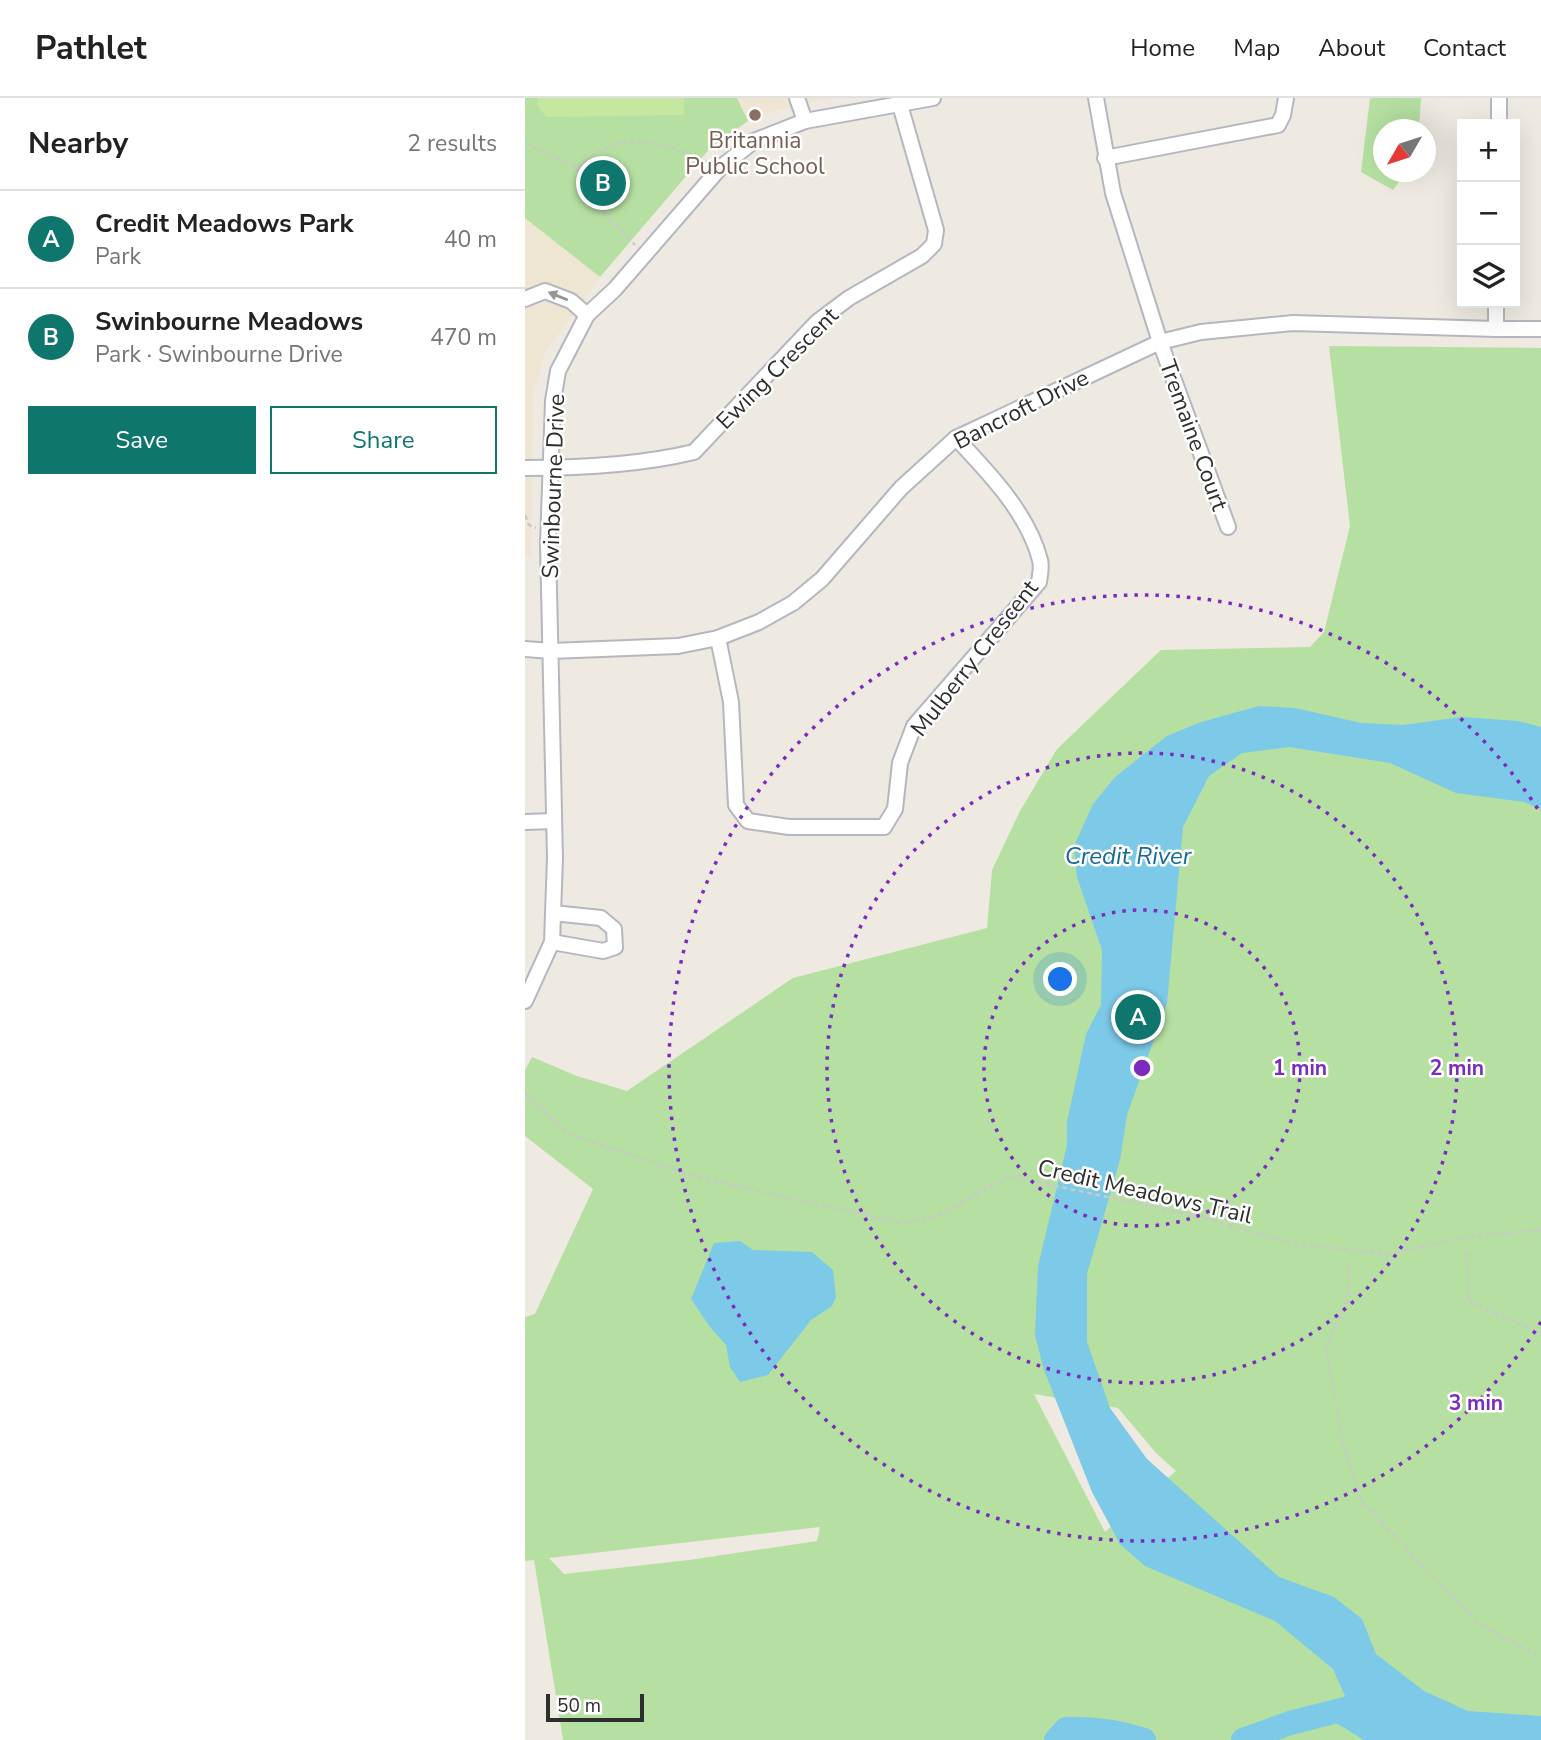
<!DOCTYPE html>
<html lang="en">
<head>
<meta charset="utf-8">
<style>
  body { margin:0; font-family:"Nunito Sans",sans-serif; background:#f2f2f2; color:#222 }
  .controls { position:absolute; right:21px; top:21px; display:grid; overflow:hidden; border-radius:0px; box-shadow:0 7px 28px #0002 }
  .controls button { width:63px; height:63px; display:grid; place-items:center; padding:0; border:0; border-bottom:2px solid #e0e0e0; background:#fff; color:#222; font:35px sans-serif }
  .compass { position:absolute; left:848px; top:21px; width:63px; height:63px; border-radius:50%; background:#fff; box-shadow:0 7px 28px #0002; rotate:231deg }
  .scale { position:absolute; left:21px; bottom:18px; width:98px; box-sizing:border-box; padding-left:7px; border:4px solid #2e2e2e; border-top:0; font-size:19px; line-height:24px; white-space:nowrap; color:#2e2e2e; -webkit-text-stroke:5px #fff; paint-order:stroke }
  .you { position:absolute; left:536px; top:882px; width:24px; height:24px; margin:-18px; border:5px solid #fff; border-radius:50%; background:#1a73e8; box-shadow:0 0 0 10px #1a73e833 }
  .badge { display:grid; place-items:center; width:46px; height:46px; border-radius:50%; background:#0f766e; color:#fff; font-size:23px; font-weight:700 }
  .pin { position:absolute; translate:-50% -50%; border:4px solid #fff; box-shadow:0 2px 7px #0006 }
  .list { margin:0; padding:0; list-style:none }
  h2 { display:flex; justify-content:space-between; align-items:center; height:91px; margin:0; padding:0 28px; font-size:30px }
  h2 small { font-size:23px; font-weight:400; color:#767676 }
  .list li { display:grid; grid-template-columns:46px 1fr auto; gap:21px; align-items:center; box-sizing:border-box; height:98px; padding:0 28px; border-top:2px solid #e0e0e0 }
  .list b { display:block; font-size:26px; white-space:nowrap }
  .list p { margin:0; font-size:23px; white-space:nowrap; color:#767676 }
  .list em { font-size:23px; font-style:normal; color:#767676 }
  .actions { display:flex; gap:14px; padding:21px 28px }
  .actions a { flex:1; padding:16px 0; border:2px solid #0f766e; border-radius:0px; text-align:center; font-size:24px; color:#0f766e }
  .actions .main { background:#0f766e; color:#fff }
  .icon { flex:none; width:38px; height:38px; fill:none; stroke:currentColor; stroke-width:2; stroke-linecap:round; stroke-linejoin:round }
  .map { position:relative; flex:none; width:1016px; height:1642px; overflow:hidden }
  header { display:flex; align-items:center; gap:42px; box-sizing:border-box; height:98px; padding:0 35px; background:#fff; border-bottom:2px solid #e0e0e0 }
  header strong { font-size:33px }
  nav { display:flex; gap:38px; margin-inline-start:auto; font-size:24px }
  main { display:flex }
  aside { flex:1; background:#fff }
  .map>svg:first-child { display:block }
</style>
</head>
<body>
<header>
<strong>Pathlet</strong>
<nav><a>Home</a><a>Map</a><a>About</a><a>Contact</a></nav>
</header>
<main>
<aside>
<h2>Nearby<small>2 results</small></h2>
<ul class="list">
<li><span class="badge">A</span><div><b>Credit Meadows Park</b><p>Park</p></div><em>40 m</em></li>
<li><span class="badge">B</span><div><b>Swinbourne Meadows</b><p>Park · Swinbourne Drive</p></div><em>470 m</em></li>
</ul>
<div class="actions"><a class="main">Save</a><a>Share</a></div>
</aside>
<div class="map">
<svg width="1016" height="1642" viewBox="0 0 1016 1642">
  <rect width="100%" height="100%" fill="#eee9e1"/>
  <!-- education -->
  <g fill="#eee6d3">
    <polygon points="212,0 309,0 259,10 223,23"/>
    <polygon points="0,120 75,179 19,256 8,299 6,457 0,457"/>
  </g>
  <!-- green -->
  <g fill="#b6e0a2" fill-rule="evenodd">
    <polygon points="0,0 212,0 223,23 186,49 75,179 0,120"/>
    <polygon points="845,0 896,0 894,31 858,32 858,74 881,74 868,92 836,74"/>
    <path d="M804,248L1016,250V1642H38L9,1462L0,1463V1219L10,1216L68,1091L0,1038V972L7,959L52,978L102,993L268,880L462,830L467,772L495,713L532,651L636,552L785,549L799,534L825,428ZM509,1296L593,1310L632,1356L651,1373L580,1434ZM295,1429L292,1443L164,1462L39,1476L24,1460Z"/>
  </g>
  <!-- pitch -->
  <polygon fill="#c6e79f" points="13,0 159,0 159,17 21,19 12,7"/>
  <!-- water -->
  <g fill="#7cc9e8">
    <polygon points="734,608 770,610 836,625 878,627 937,619 993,623 1016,629 1016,711 999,704 931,695 865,665 764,649 717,655 684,678 658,729 642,905 602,1017 595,1062 562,1176 562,1244 585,1310 622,1361 754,1479 809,1499 837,1521 851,1556 899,1593 943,1613 1016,1618 1016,1642 839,1642 798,1617 793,1609 811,1609 820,1598 808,1571 750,1523 620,1468 595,1446 567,1394 519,1272 510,1237 513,1168 542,1047 542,1024 561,936 576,907 577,852 552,779 549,748 568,706 590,679 642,638 676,624"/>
    <polygon points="215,1143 228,1152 287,1154 308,1172 311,1199 307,1208 286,1222 243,1277 215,1284 205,1269 201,1247 185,1229 166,1201 189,1145"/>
  </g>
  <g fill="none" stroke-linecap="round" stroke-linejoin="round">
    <!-- river -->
    <g stroke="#7cc9e8" stroke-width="24">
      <path d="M531,1642L541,1631C568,1630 594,1634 619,1642"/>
      <polyline points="718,1642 765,1625 828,1609"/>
    </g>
    <!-- minor casing -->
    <g stroke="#b5b7c0" stroke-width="18">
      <g id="minor">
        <polyline points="272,0 280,23"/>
        <polyline points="571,0 588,95 635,244 703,429"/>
        <polyline points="974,26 974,0"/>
        <polyline points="580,60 753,27 758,17 761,0"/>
        <polyline points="0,201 20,193 46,203 62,217"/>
        <polyline points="971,231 971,205"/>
        <path d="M0,370C55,370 115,367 169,354L292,224L324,200L397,158L409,146L411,132L375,7"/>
        <path d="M193,540L206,604L211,707L223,723L264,729H359L370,711L375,665L389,628L514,484C515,477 517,469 515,462C503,415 463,374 431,340"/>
        <polyline points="0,551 26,553 153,548 193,540 234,524 268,505 297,481 376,390 431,340 635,244 676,234 768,225 971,231 1016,231"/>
        <polyline points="0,724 29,723"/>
        <polyline points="27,844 78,853 90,849 89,831 76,820 28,815"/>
        <polyline points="0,903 27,844 30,760 23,446 28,303 33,273 62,217 90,191 195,70 229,43 280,23 408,0"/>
      </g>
    </g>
    <!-- path -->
    <g stroke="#c9c9c9" stroke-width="2.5" stroke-dasharray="5 3.5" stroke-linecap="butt">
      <polyline points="0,45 52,70 61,97 110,147"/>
      <path d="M52,70C60,64 67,57 75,53C109,34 149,49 182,64"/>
      <polyline points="0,417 4,427 11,430"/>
      <polyline points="0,995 43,1036 161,1076 374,1125 413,1118 484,1078 676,1119 769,1146 862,1156 955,1137 1016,1132"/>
      <polyline points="941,1154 944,1204 1016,1235"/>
      <polyline points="824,1168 824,1198 801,1250 817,1341 837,1404 954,1526 1012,1557"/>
    </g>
    <!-- minor -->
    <use href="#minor" stroke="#fff" stroke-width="14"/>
  </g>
  <!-- one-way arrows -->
  <defs><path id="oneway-solid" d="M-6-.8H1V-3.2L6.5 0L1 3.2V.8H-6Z" transform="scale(1.75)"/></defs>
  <use fill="#969696" href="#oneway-solid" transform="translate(33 198) rotate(-158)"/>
  <!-- distance rings -->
  <g fill="none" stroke="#7b2cbf" stroke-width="3.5" stroke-dasharray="3.5 7">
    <circle cx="617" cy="970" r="158"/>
    <circle cx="617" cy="970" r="315"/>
    <path d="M1016 1224A473 473 0 1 1 1016 716"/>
  </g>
  <!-- markers -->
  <circle fill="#8d6e63" stroke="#fff" stroke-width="2.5" cx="230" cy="17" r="7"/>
  <g text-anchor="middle" stroke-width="5" stroke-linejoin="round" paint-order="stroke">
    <!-- education labels -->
    <g font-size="23" fill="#785e54" stroke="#fff">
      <text x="230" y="50">Britannia<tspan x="230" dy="26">Public School</tspan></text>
    </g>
    <!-- street labels -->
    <g font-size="23" fill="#2e2e2e" stroke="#fff">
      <text transform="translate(252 270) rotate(-45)" y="8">Ewing Crescent</text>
      <text transform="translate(496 311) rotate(-27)" y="8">Bancroft Drive</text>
      <text transform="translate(669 337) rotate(70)" y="8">Tremaine Court</text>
      <text transform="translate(28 388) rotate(-88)" y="8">Swinbourne Drive</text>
      <text transform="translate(449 560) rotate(-52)" y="8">Mulberry Crescent</text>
      <text transform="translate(620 1093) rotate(13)" y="8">Credit Meadows Trail</text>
    </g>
    <!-- water labels -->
    <g font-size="24" font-style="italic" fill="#166999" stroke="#fff">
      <text x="603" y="766">Credit River</text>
    </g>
  </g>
  <circle cx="617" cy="970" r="10" fill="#7b2cbf" stroke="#fff" stroke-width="3.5"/>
  <g font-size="21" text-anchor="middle" font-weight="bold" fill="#7b2cbf" stroke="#fff" stroke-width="5" stroke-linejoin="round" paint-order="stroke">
    <text x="775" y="977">1 min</text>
    <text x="932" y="977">2 min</text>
    <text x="951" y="1312">3 min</text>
  </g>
</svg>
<div class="controls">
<button>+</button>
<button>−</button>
<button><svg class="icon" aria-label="layers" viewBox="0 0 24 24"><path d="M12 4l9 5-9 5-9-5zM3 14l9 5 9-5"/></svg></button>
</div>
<svg class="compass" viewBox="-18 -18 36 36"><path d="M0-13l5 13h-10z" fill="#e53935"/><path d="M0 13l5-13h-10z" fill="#767676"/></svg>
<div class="scale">50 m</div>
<div class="you"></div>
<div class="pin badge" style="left:613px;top:919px">A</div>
<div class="pin badge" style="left:78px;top:85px">B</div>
</div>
</main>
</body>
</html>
